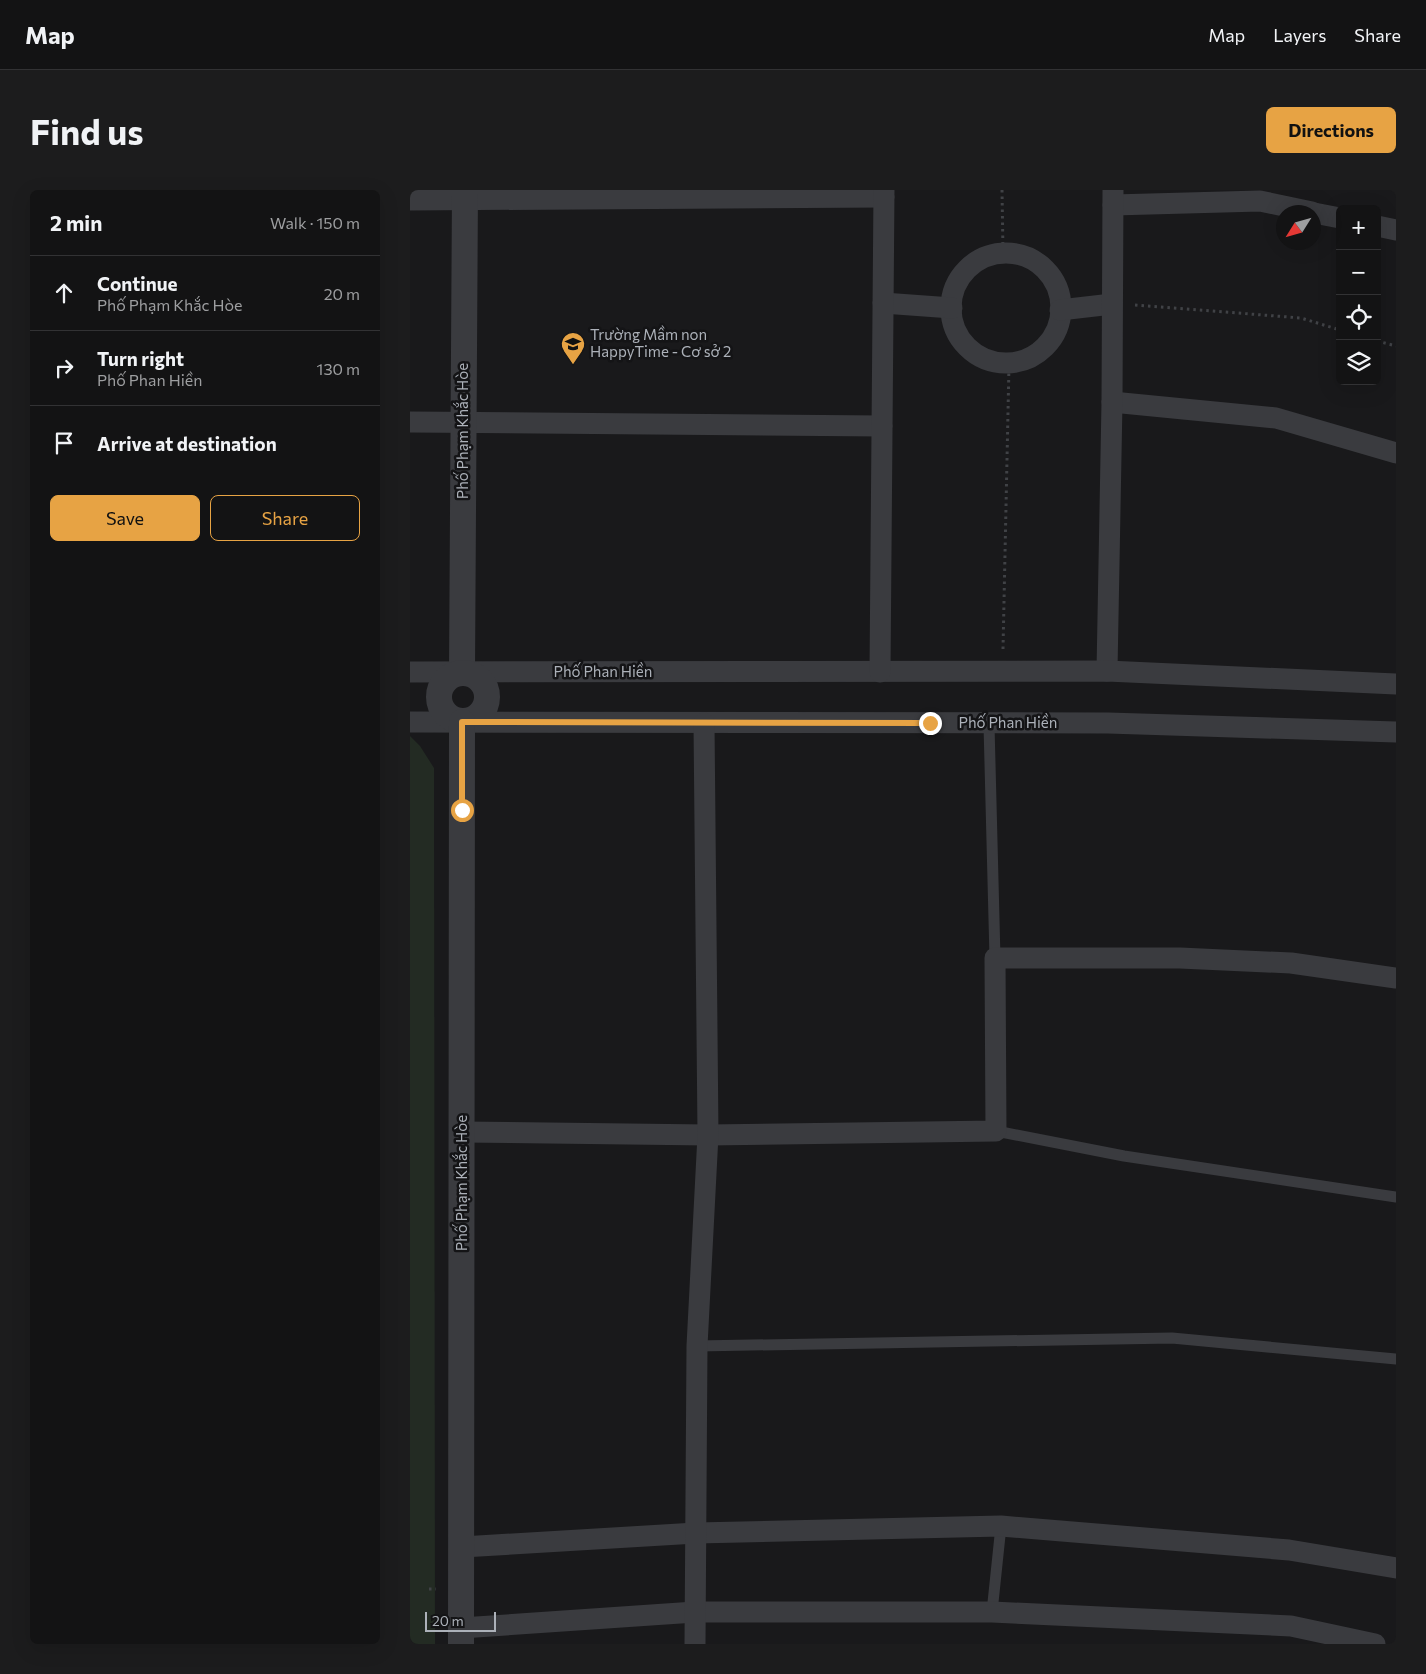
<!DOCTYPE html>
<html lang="en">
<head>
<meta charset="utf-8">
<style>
  body { margin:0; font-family:Commissioner,sans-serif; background:#1c1c1d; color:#f1f3f6 }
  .controls { position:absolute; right:15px; top:15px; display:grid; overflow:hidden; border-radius:8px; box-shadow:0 5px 20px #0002 }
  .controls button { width:45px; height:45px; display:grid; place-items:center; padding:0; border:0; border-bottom:1px solid #323234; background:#131314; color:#f1f3f6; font:25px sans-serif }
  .compass { position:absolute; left:866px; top:15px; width:45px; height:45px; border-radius:50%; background:#131314; box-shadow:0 5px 20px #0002; rotate:233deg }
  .scale { position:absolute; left:15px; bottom:12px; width:71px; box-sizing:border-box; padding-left:5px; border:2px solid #acb1b9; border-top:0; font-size:14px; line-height:18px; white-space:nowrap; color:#acb1b9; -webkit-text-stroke:4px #141416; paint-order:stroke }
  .stop { position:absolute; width:15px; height:15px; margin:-11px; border:4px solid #e7a344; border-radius:50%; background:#fff }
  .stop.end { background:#e7a344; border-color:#fff; box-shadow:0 1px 5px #0008 }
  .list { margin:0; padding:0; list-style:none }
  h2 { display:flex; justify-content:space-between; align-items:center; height:65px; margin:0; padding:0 20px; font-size:21px }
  h2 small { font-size:16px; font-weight:400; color:#9d9ea0 }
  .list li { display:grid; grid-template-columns:32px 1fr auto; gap:15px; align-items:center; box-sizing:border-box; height:75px; padding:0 20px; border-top:1px solid #323234 }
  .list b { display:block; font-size:19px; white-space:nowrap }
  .list p { margin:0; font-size:16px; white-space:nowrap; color:#9d9ea0 }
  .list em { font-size:16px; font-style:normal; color:#9d9ea0 }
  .actions { display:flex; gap:10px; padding:15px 20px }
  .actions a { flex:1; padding:11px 0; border:1px solid #e7a344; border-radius:8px; text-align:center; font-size:18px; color:#e7a344 }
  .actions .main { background:#e7a344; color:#111 }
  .icon { flex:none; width:28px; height:28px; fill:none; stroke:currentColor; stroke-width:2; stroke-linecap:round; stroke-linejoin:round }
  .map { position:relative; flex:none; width:986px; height:1454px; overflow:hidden; border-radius:8px }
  header { display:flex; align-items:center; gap:30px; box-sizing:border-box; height:70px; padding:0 25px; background:#131314; border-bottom:1px solid #323234 }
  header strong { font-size:24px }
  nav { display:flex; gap:28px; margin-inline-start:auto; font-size:18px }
  .intro { display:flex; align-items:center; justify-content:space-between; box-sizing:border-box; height:120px; padding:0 30px }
  h1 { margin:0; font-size:35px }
  .button { padding:12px 22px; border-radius:8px; background:#e7a344; color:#111; font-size:18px; font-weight:700 }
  main { display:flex; gap:30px; padding:0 30px }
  aside { flex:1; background:#131314; border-radius:8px; box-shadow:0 5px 20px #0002 }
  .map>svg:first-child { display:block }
</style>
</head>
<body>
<header>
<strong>Map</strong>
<nav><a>Map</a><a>Layers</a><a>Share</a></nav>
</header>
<div class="intro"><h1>Find us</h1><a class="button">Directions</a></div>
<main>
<aside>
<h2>2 min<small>Walk · 150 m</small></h2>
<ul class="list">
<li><svg class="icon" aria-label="ahead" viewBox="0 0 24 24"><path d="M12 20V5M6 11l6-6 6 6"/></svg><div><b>Continue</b><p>Phố Phạm Khắc Hòe</p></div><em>20 m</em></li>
<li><svg class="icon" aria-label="right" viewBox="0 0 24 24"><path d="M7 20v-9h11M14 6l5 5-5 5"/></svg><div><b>Turn right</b><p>Phố Phan Hiền</p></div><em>130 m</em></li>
<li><svg class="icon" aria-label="arrive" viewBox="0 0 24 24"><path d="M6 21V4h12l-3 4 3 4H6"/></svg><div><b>Arrive at destination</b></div></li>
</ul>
<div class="actions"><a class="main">Save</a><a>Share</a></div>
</aside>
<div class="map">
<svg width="986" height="1454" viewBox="0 0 986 1454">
  <rect width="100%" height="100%" fill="#19191b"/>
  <!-- green -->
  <polygon fill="#232b23" points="0,546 10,556 24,578 25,1454 0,1454"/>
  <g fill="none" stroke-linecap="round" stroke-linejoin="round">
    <!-- path -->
    <g stroke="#404246" stroke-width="3" stroke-dasharray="2.5 4" stroke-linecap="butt">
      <polyline points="592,0 593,61"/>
      <polyline points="725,115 891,128 930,140"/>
      <polyline points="967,151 986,156"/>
      <polyline points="593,459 599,175"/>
      <polyline points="19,1399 26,1399"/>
    </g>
    <!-- service -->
    <g stroke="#3a3b3f" stroke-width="11">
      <polyline points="579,535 585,768"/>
      <polyline points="586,941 714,966 986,1007"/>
      <polyline points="287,1156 762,1148 986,1169"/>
      <polyline points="582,1422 591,1336"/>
    </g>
    <!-- minor -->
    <g stroke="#3a3b3f" stroke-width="21">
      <polyline points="0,10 474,7"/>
      <polyline points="703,15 850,11 902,22"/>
      <polyline points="904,23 930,28"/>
      <polyline points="967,36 986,40"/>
      <circle cx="596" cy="118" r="55"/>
      <polyline points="473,113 542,118"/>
      <polyline points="650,120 702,114"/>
      <polyline points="702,212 866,228 986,263"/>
      <polyline points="0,232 472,236"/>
      <polyline points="697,481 702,212 703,0"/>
      <polyline points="0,482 697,481 986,494"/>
      <polyline points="470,482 474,0"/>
      <polyline points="0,532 698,533 986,542"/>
      <polyline points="52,942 298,945 586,941 585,768 770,768 881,773 986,788"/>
      <polyline points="52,1357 286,1343 591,1336 879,1360 986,1378"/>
      <polyline points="51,1438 285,1422 582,1422 881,1436 965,1454"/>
      <polyline points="285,1454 287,1156 298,945 294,533"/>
    </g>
    <!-- tertiary -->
    <g stroke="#3a3b3f" stroke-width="26">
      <polyline points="52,482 55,0"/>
      <circle cx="53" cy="507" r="24"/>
      <polyline points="51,1454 52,532"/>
    </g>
  </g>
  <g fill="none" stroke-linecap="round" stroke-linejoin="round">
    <!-- route -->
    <polyline stroke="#e7a344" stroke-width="6" points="52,620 52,532 520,533"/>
  </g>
  <!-- icons -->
  <defs>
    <g id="school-pin" transform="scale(1.25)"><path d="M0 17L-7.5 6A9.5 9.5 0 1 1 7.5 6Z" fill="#e7a344" stroke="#141416"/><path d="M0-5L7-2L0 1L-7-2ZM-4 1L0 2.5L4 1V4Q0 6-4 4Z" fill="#111"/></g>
  </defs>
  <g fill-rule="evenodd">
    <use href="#school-pin" x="163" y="154"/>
  </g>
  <g text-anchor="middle" stroke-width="5" stroke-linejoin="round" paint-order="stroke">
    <!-- poi labels -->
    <g font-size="15" fill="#acb1b9" stroke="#141416" text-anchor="start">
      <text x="180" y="150">Trường Mầm non<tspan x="180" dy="17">HappyTime - Cơ sở 2</tspan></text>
    </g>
    <!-- street labels -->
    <g font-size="15" fill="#acb1b9" stroke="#141416">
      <text transform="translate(53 241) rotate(-90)" y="5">Phố Phạm Khắc Hòe</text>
      <text x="193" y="487">Phố Phan Hiền</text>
      <text x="598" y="538">Phố Phan Hiền</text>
      <text transform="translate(52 993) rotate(-90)" y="5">Phố Phạm Khắc Hòe</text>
    </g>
  </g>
</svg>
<div class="controls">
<button>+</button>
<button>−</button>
<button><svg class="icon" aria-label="locate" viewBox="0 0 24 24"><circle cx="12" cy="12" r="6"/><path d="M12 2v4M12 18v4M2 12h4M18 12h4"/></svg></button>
<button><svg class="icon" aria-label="layers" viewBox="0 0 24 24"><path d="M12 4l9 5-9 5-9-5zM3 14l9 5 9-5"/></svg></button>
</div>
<svg class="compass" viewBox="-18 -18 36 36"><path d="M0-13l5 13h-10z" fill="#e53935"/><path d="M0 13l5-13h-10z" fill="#9d9ea0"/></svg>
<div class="scale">20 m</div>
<div class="stop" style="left:52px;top:620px"></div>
<div class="stop end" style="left:520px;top:533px"></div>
</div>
</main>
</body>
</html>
